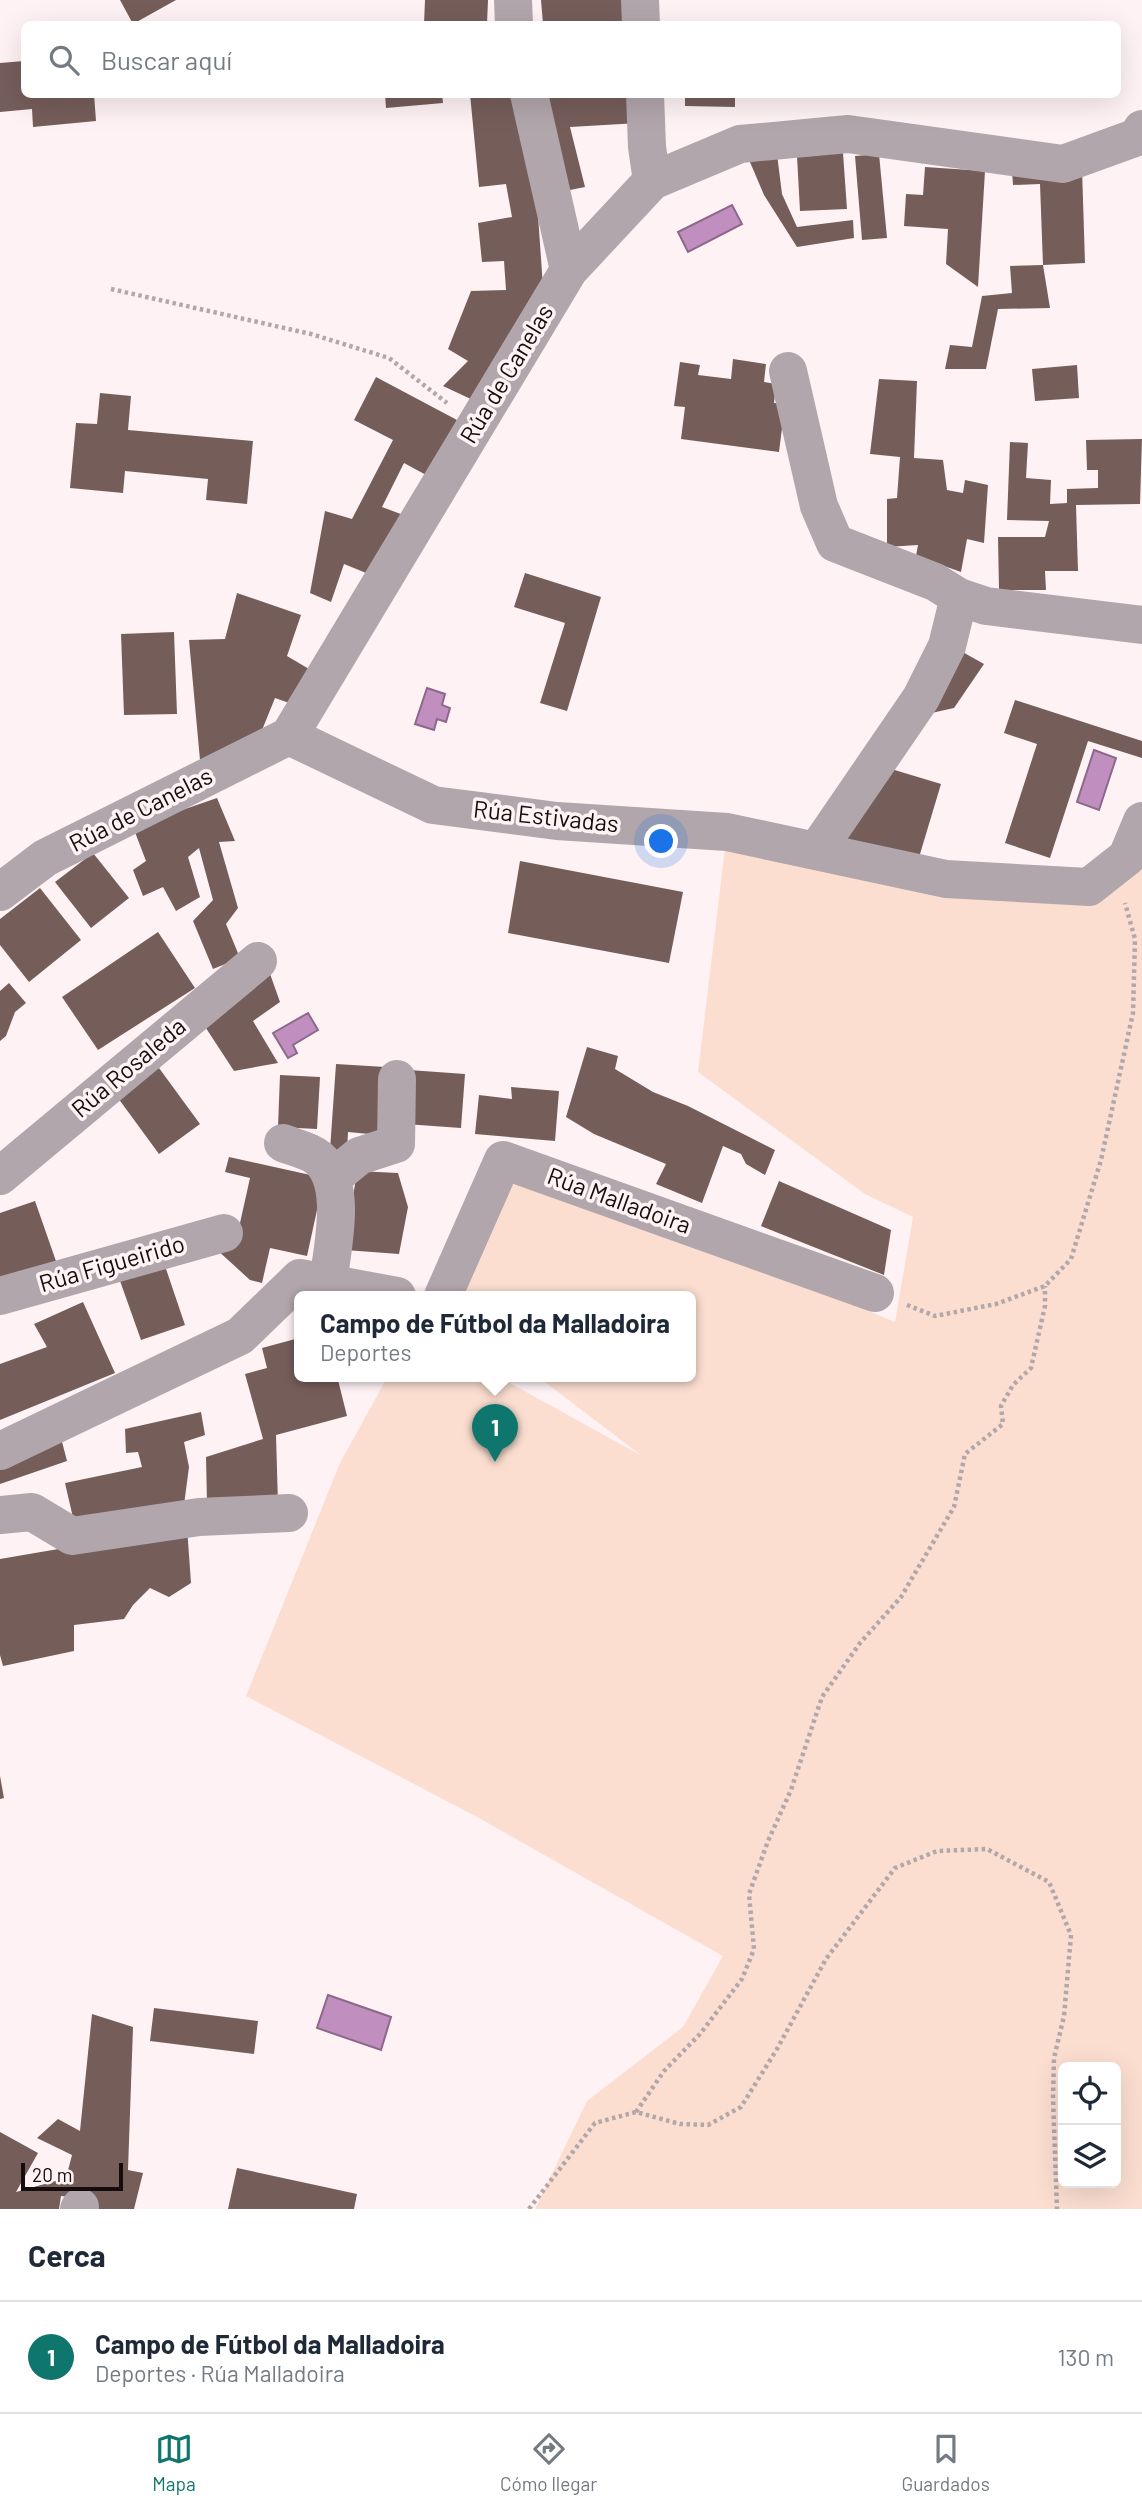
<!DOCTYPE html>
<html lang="es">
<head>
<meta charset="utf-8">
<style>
  body { margin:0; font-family:Barlow,sans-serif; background:#f6f6f7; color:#1f2937 }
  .controls { position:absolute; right:21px; bottom:21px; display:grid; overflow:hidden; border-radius:10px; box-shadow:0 7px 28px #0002 }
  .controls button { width:63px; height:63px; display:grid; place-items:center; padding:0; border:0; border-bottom:2px solid #e0e1e3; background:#fff; color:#1f2937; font:35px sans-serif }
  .scale { position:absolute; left:21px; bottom:18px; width:102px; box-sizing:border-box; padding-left:7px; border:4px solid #150c0e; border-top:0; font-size:19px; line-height:24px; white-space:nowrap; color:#150c0e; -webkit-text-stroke:5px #fef2f4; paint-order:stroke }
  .you { position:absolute; left:662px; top:842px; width:24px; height:24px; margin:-18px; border:5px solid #fff; border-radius:50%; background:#1a73e8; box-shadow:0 0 0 10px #1a73e833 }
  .badge { display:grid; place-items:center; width:46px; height:46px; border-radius:50%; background:#0f766e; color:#fff; font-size:23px; font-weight:700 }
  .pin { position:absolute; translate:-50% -58px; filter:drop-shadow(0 2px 4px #0008) }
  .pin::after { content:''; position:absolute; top:37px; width:24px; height:21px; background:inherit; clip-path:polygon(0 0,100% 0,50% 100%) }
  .popup { position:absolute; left:294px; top:1291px; width:402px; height:91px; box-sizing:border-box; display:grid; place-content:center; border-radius:10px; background:#fff; filter:drop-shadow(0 2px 5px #0005); font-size:23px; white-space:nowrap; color:#747a83 }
  .popup b { font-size:26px; color:#1f2937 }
  .popup::after { content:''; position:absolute; left:50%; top:100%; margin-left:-14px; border:14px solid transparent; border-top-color:#fff }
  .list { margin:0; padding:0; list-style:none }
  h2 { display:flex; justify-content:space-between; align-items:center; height:91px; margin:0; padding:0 28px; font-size:30px }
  h2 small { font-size:23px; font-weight:400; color:#747a83 }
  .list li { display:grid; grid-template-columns:46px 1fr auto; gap:21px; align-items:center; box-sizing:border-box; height:112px; padding:0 28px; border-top:2px solid #e0e1e3 }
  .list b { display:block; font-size:26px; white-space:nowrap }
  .list p { margin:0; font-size:23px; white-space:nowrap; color:#747a83 }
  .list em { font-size:23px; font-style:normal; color:#747a83 }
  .icon { flex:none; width:38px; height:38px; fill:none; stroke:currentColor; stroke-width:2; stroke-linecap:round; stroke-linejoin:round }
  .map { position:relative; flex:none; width:1142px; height:2209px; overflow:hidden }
  .search { position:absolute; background:#fff; box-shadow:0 7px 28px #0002; left:21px; right:21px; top:21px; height:77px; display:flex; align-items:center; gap:18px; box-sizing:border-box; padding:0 24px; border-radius:10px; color:#747a83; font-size:26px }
  .sheet { height:203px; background:#fff }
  nav { display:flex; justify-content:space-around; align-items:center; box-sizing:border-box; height:98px; border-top:2px solid #e0e1e3; background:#fff; font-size:19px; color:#747a83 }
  nav a { display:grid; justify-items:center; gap:4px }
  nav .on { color:#0f766e }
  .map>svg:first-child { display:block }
</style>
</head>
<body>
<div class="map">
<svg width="1142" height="2209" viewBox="0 0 1142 2209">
  <rect width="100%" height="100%" fill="#fef2f4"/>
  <!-- green -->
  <path fill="#fbded0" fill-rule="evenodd" d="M1142,821V2209H535L587,2101L683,2027L723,1956L479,1818L246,1696L340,1463L388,1376H497L642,1456L537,1376H691V1296H443L503,1160L895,1322L913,1217L865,1194L698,1072L727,832L1028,883L1127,857ZM1063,2067H1116V2183H1063Z"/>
  <!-- water -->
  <g fill="#c08fbf" stroke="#8d688a" stroke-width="2">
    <polygon points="732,205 742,224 688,252 678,232"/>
    <polygon points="427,688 445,694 442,705 450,708 446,722 437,719 434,730 415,724"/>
    <polygon points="1094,750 1116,758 1099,810 1077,802"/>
    <polygon points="308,1013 318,1030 293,1045 297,1053 288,1058 273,1033"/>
    <polygon points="328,1995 391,2017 381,2050 317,2028"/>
  </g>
  <!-- building -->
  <g fill="#755d5a">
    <polygon points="120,0 176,0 133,24"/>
    <polygon points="425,0 488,0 487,24 424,24"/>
    <polygon points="541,0 627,0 628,24 543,24"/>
    <polygon points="24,61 24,94 94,94 96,121 33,127 32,109 0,112 0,63"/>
    <polygon points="385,94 442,94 443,103 386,108"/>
    <polygon points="470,94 515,94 538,215 543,287 475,401 443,386 468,361 448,349 471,291 506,290 504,261 482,262 478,223 512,217 506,184 479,187"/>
    <polygon points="543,94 634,94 639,123 570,127 585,187 565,191"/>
    <polygon points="685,94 735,94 735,107 685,106"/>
    <polygon points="843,153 847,209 800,211 797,156"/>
    <polygon points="777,154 782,194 797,227 853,220 854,238 797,247 764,195 747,155"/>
    <polygon points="879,154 887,238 862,240 855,156"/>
    <polygon points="925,167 985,171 978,287 946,264 948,229 904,226 906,194 923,195"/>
    <polygon points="1082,168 1085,263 1043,265 1040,184 1013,185 1012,170"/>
    <polygon points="1043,265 1050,308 998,309 986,369 945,369 950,345 972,347 982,296 1012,293 1010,266"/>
    <polygon points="733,359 766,364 764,382 776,384 774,403 785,404 779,452 681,439 685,407 674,406 680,362 700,365 698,375 731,379"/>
    <polygon points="1077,365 1079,398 1035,401 1032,369"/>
    <polygon points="376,377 457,420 428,476 404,463 382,507 406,516 371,575 344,564 331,602 310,593 325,511 352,519 393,440 354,420"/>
    <polygon points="879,379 917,381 914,458 943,460 947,490 963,493 965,480 988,485 984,543 967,539 961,572 916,556 918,545 887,547 887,499 897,498 900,457 870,454"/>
    <polygon points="100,393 131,396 128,430 253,441 247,504 206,500 208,479 125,471 123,493 70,488 76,423 97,424"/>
    <polygon points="1142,439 1140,504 1076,505 1078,571 1045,571 1046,590 999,590 998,537 1045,537 1049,521 1007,520 1010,442 1028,443 1026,478 1051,480 1050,504 1067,503 1067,489 1098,488 1098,470 1087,470 1086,440"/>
    <polygon points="525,573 601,597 567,711 540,703 565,623 514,607"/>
    <polygon points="237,593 301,615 287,656 309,669 295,705 275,698 260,735 200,760 189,640 225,639"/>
    <polygon points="174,632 177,714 124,715 121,634"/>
    <polygon points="959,650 984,664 954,708 918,716"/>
    <polygon points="1015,700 1142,741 1142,758 1088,741 1050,858 1005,843 1037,744 1004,733"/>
    <polygon points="888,768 941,784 917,864 839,838"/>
    <polygon points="217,798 235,841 219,842 238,908 226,924 240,958 213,969 193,921 213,900 199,848 188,857 200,897 176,911 163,887 143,896 133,870 146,861 133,827"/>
    <polygon points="93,853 129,898 91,928 55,882"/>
    <polygon points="520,861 683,892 669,963 508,933"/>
    <polygon points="40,888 81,940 29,982 0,945 0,919"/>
    <polygon points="158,932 195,988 98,1050 62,997"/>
    <polygon points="269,971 280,1002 253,1021 278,1063 234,1071 202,1022"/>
    <polygon points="9,983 26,1003 15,1012 6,1036 0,1041 0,991"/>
    <polygon points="587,1047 618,1056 615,1069 653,1092 688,1106 775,1150 765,1175 746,1164 741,1154 723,1146 702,1203 656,1184 666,1164 594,1134 566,1117"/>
    <polygon points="336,1064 385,1067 380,1135 348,1132 347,1151 330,1150"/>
    <polygon points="159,1068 200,1124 159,1154 118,1098"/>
    <polygon points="409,1070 465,1074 461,1128 405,1124"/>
    <polygon points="280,1075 320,1077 317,1129 278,1127"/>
    <polygon points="511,1087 559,1091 555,1141 475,1134 479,1095 512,1099"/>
    <polygon points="229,1157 324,1178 307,1256 270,1248 262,1283 250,1280 215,1248 236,1241 250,1178 225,1172"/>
    <polygon points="357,1171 398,1173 408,1207 399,1254 345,1250"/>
    <polygon points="779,1181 891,1230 884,1275 761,1226"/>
    <polygon points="35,1201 57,1264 0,1283 0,1213"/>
    <polygon points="164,1263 185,1325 141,1340 119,1278"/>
    <polygon points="83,1302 115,1373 0,1420 0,1364 47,1347 34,1324"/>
    <polygon points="299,1338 299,1376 337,1376 347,1416 276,1435 278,1504 207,1504 206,1457 263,1439 245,1374 267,1368 262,1348"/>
    <polygon points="201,1412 205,1435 184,1442 189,1467 184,1505 74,1522 65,1483 142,1467 138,1452 126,1453 125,1429"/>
    <polygon points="60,1434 67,1461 0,1484 0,1463"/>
    <polygon points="187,1527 191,1583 169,1597 150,1588 133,1605 124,1619 74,1625 74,1651 3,1666 0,1655 0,1559"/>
    <polygon points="0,1776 4,1798 0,1799"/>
    <polygon points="154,2008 258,2021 254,2054 150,2041"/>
    <polygon points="92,2014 133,2027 128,2170 143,2173 134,2209 94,2209 95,2200 61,2196 59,2209 0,2209 0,2132 38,2153 16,2192 66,2178 72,2155 37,2138 58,2119 80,2131"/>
    <polygon points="237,2168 357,2194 354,2209 228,2209"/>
  </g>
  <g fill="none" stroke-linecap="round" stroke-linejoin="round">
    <!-- path -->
    <g stroke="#b2a7a9" stroke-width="4.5" stroke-dasharray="3.5 3.5" stroke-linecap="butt">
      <polyline points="111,289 311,334 389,358 447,403"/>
      <polyline points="907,1305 935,1316 996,1304 1045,1286 1071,1259 1101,1160 1133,1013 1135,939 1125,903"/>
      <polyline points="636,2112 664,2071 700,2034 742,1979 754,1949 749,1894 768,1841 791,1790 822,1697 860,1643 901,1597 954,1507 965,1454 1003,1424 1001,1406 1013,1385 1031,1368 1045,1306 1045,1286"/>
      <polyline points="529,2209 595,2123 636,2112 680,2124 708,2125 741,2107 777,2049 826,1959 895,1868 937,1851 987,1849 1049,1882 1071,1935 1064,2016 1054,2058 1053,2098 1057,2209"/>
    </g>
    <!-- minor -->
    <g stroke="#b1a6ab" stroke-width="38">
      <polyline points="513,0 514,24"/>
      <polyline points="640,0 641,24"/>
      <polyline points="529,94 569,270"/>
      <polyline points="645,94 647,147 652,181"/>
      <polyline points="788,371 819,506 835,543 935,582 959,597"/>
      <polyline points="289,736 433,805 557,821 727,832 946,879 1089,887 1127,857 1142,821"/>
      <polyline points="817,850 921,698 947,646 959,597 986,606 1142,625"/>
      <polyline points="0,892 45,858 289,736 569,270 652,181 740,144 848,134 1063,164 1137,137 1142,129"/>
      <path d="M283,1143C293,1147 305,1150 314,1155C350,1177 332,1249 328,1283"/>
      <polyline points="0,1176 258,961"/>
      <polyline points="332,1178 359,1156 396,1144 397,1079"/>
      <polyline points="0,1296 224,1233"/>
      <polyline points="443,1296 503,1160 875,1293"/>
      <polyline points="0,1451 240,1336 300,1278 397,1296"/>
      <polyline points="0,1515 32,1512 72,1536 199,1517 289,1513"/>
      <polyline points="79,2209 80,2207"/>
    </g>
  </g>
  <g text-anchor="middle" stroke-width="7" stroke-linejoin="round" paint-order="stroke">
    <!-- street labels -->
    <g font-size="24" fill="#150c0e" stroke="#fef2f4">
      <text transform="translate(507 374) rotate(-59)" y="8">Rúa de Canelas</text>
      <text transform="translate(141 810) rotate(-27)" y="8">Rúa de Canelas</text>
      <text transform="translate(546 817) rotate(6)" y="8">Rúa Estivadas</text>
      <text transform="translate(129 1068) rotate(-40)" y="8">Rúa Rosaleda</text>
      <text transform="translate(619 1201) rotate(20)" y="8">Rúa Malladoira</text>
      <text transform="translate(112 1264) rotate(-16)" y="8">Rúa Figueirido</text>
    </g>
  </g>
</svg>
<div class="controls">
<button><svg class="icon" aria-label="locate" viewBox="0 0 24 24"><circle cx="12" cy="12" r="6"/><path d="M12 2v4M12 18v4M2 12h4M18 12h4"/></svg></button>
<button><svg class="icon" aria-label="layers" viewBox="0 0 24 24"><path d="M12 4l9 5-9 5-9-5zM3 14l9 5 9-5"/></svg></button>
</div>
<div class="scale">20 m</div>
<div class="you"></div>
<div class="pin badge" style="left:495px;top:1462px">1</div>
<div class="popup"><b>Campo de Fútbol da Malladoira</b>Deportes</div>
<div class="search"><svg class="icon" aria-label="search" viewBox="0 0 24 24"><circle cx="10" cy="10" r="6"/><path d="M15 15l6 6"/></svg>Buscar aquí</div>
</div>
<section class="sheet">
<h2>Cerca<small></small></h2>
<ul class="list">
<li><span class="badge">1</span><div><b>Campo de Fútbol da Malladoira</b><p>Deportes · Rúa Malladoira</p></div><em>130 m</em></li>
</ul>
</section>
<nav>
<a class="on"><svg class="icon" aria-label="map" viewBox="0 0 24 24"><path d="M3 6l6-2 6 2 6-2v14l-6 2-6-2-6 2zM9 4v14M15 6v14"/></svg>Mapa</a>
<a><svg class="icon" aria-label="directions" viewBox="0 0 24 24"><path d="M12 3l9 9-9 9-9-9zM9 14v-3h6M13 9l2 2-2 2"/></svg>Cómo llegar</a>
<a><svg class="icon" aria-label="saved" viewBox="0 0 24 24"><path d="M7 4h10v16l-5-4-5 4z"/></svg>Guardados</a>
</nav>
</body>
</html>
